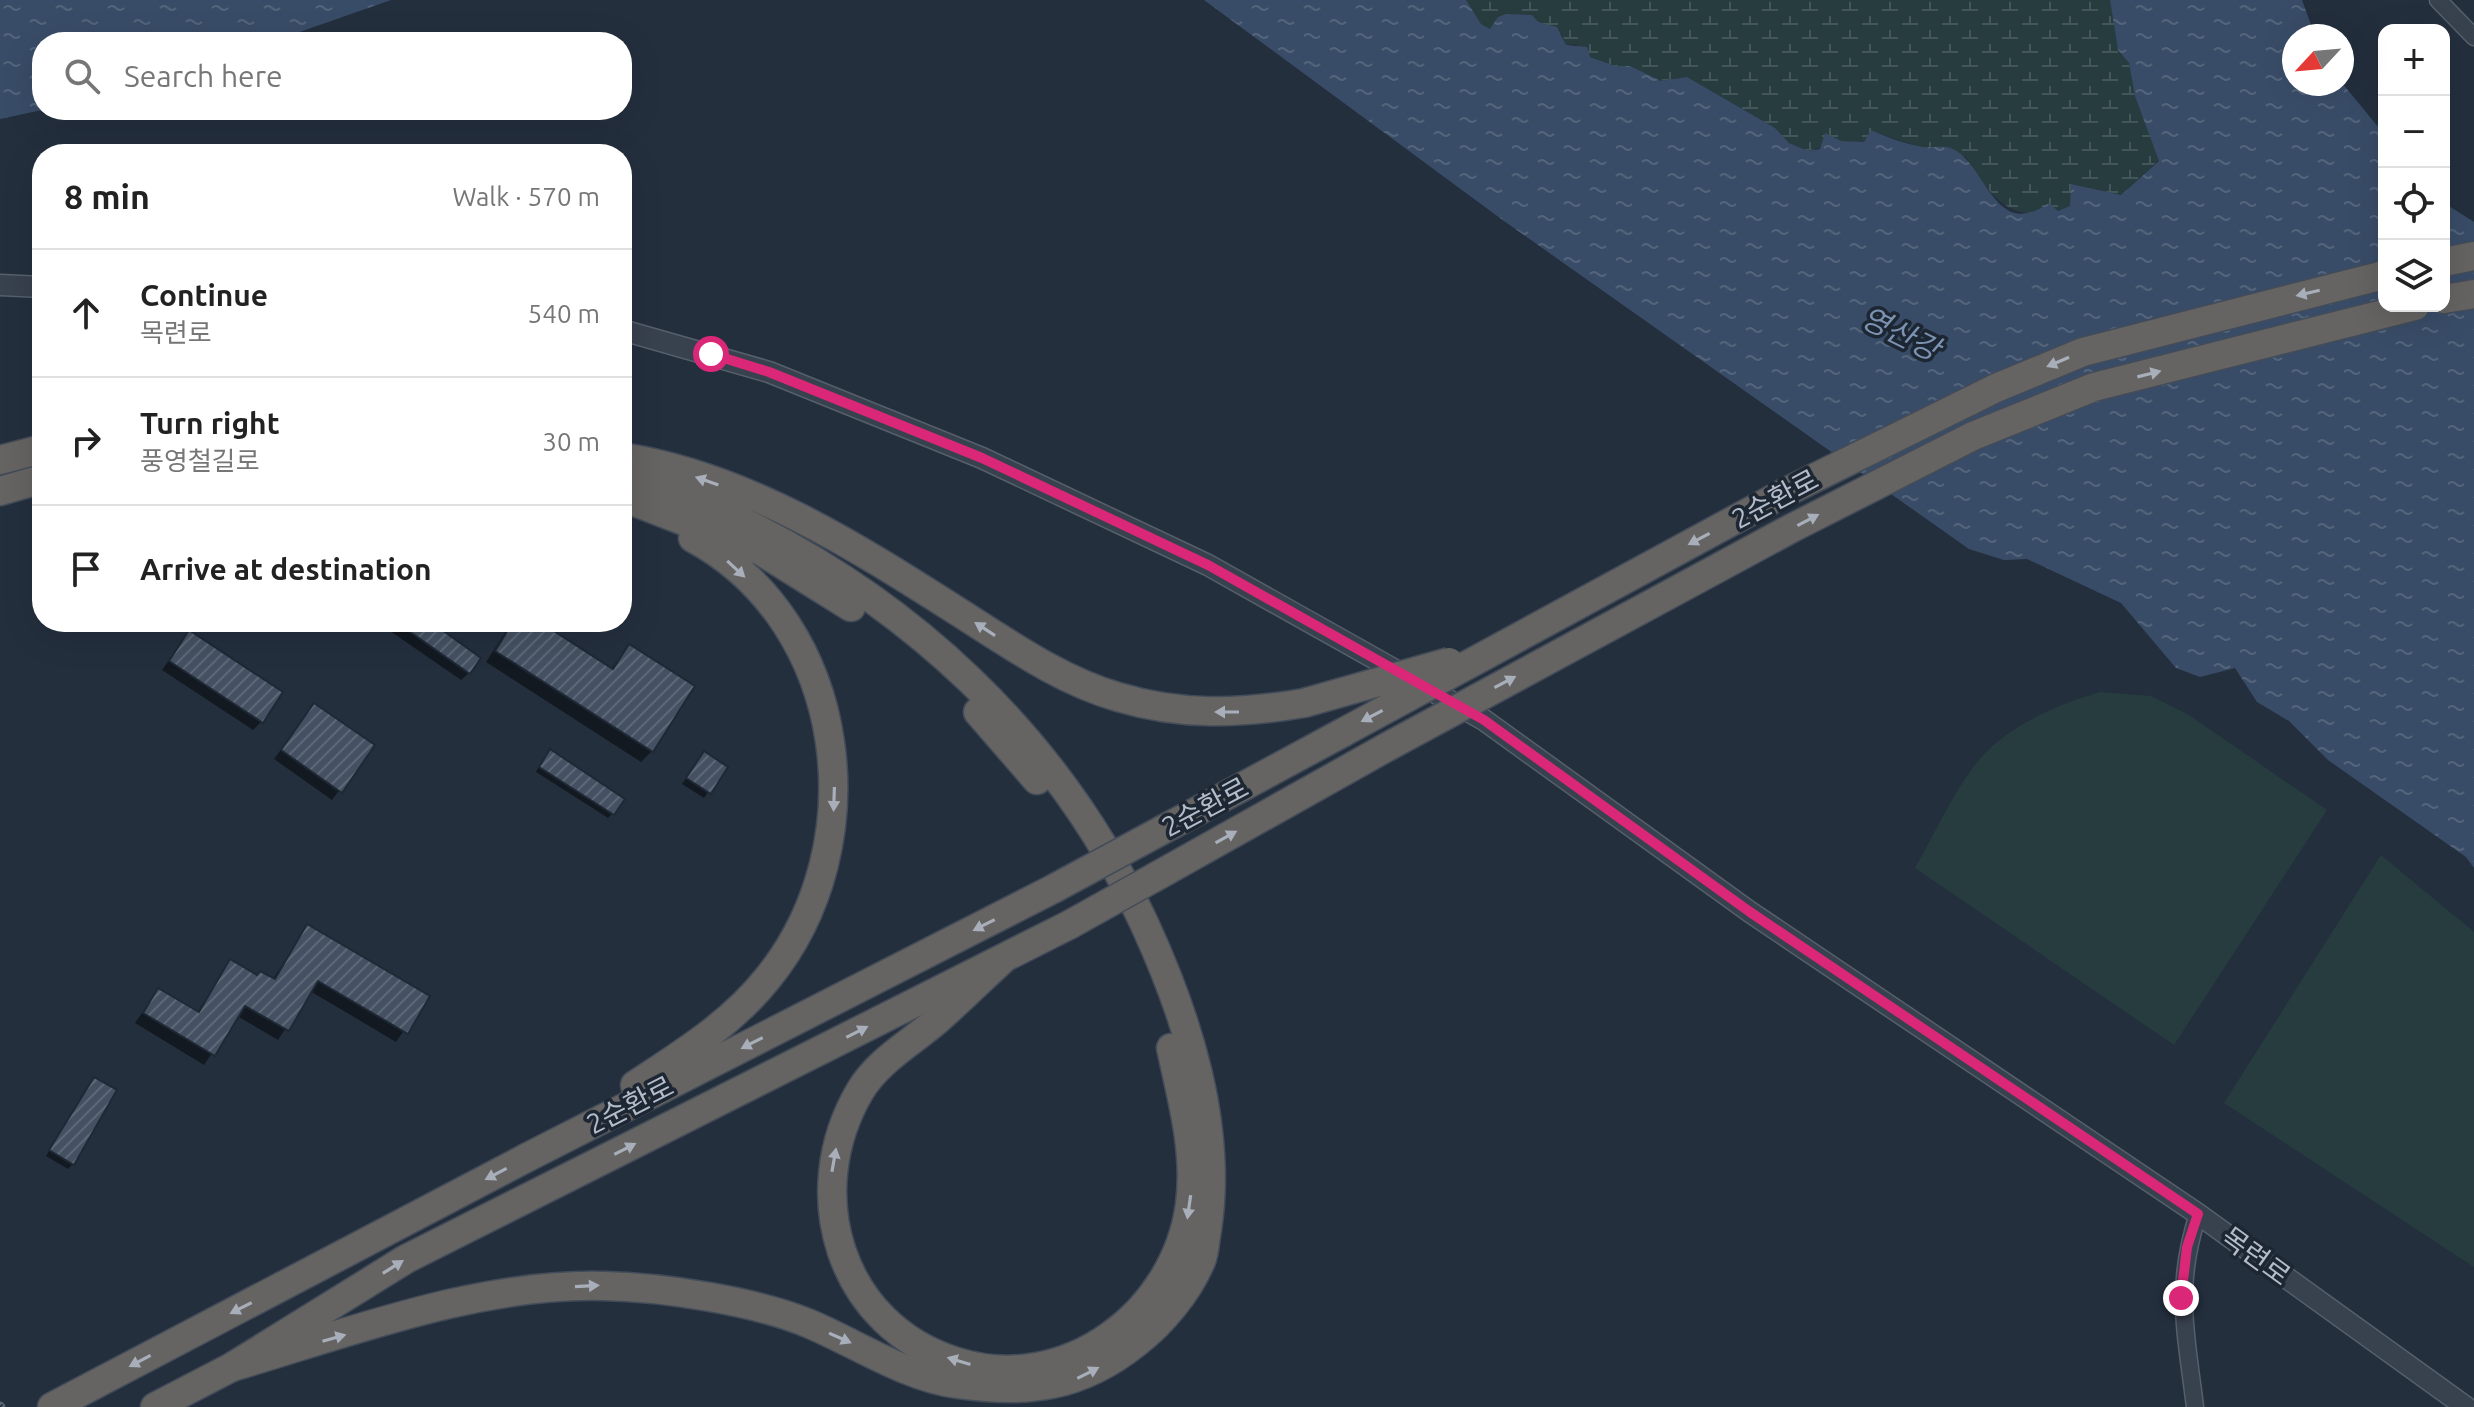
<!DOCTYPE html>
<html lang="en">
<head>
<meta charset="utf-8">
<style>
  body { margin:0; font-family:Ubuntu,"Noto Sans KR",sans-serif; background:#f6f6f6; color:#222 }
  .controls { position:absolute; right:24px; top:24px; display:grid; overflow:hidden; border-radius:16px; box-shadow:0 8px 32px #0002 }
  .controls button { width:72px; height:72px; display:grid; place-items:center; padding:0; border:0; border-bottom:2px solid #e0e0e0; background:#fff; color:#222; font:40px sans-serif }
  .compass { position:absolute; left:2282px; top:24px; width:72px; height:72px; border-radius:50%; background:#fff; box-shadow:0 8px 32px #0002; rotate:244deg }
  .stop { position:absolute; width:24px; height:24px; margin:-18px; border:6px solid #db2777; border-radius:50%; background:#fff }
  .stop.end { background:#db2777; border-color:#fff; box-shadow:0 2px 8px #0008 }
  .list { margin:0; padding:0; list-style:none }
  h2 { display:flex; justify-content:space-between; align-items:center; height:104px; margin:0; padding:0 32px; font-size:34px }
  h2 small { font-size:26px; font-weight:400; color:#767676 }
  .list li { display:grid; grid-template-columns:52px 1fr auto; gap:24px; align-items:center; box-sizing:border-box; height:128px; padding:0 32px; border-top:2px solid #e0e0e0 }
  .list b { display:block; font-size:30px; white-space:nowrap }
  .list p { margin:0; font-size:26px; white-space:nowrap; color:#767676 }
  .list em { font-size:26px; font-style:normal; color:#767676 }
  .icon { flex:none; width:44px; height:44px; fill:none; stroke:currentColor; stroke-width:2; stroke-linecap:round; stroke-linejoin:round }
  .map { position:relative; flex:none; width:2474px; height:1407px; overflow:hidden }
  .search { position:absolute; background:#fff; box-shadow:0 8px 32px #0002; left:32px; top:32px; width:600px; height:88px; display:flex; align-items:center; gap:20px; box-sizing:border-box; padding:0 28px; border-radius:32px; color:#767676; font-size:30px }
  .panel { position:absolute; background:#fff; box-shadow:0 8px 32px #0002; left:32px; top:144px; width:600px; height:488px; border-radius:32px }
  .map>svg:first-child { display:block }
</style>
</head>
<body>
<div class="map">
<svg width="2474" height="1407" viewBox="0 0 2474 1407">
  <defs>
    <pattern id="wetland-marsh" width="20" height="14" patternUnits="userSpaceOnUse" patternTransform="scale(2)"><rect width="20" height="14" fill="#263c3f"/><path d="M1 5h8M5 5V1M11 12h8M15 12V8" fill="none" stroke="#435659"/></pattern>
    <pattern id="water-ripples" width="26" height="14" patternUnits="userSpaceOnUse" patternTransform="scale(2)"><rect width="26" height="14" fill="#394c67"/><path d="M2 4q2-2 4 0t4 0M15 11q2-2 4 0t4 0" fill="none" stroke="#53647b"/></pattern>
    <pattern id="building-hatch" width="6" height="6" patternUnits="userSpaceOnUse" patternTransform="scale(2)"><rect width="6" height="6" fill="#455162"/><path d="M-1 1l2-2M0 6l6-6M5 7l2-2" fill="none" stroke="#5d6877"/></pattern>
  </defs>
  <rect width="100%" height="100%" fill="#242f3e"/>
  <!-- wetland -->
  <path fill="url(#wetland-marsh)" d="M1466,0H2110L2118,50L2129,63L2135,96L2159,160L2121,195L2072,184L2071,206C2014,228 1993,201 1966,157L1920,147L1872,131L1864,142L1841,141L1808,151L1789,143L1775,128L1687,77L1661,81L1630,66H1615L1590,57L1576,44L1566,45L1562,34L1537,22L1531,15L1506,14L1490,29L1481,24Z"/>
  <!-- pitch -->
  <g fill="#263c3f">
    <path d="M2100,692L2151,696L2189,715L2327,810L2174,1045L1915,868C1935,833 1953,792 1978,761C2007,726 2058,704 2100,692Z"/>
    <polygon points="2381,855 2474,932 2474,1267 2224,1103"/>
  </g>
  <!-- water -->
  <g fill="url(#water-ripples)">
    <polygon points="0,0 391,0 271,42 42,42 42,110 0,119"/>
    <path d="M1204,0H1466L1481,24L1490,29L1498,17L1506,14L1532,15L1538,22L1557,27L1566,45L1587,47L1590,57L1615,66H1630L1661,81L1687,77L1775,128L1789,143L1808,151L1820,149L1825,133L1841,141L1864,142L1871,130C1886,137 1903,143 1918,146C1928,149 1940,145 1950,148C1986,160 1993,243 2049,203L2058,211L2070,206L2071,184L2121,195L2159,161L2135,96L2129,63L2118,50L2110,0H2302L2315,36H2294V84L2342,83L2384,134V306H2444V203L2474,222V868L2466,857L2328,760L2289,721L2257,702L2235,668L2200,677L2176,668L2121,603L2027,559L2004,560L1969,549L1504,221Z"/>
  </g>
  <!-- shadow -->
  <g fill="#0007">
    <polygon points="377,622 427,622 469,673 461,680"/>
    <polygon points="512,622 536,622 610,670 629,647 652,751 641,762 486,662"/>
    <polygon points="189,633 261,722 253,730 162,670"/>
    <polygon points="314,705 372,746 332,800 274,759"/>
    <polygon points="704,753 726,767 704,798 682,784"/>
    <polygon points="546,755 612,814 608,818 536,772"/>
    <polygon points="308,927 427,997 396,1042 310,991 278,1040 237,1016 204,1065 135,1023 158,990 197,1013 230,961 257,977 272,980"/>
    <polygon points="94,1079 73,1164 68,1169 46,1156"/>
  </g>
  <!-- building -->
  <g fill="url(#building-hatch)" stroke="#1f2835" stroke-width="2">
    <polygon points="396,622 431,622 481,658 470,674"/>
    <polygon points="513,622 540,622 613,669 629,644 695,686 653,752 495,651"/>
    <polygon points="189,630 283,692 263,723 169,661"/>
    <polygon points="314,703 375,745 342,793 281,750"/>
    <polygon points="550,749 625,799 614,815 539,767"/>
    <polygon points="704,751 728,767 711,794 686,778"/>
    <polygon points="307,924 430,996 408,1034 318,981 289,1031 245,1006 215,1056 143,1013 158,988 199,1012 230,959 257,975 260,971 275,979"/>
    <polygon points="94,1077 117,1090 74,1165 49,1150"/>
  </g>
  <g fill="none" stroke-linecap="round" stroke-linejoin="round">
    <!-- minor casing -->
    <g stroke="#565f6c" stroke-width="19">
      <g id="minor">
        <polyline points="2438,0 2474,37"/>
        <path d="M2195,1407C2186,1332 2174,1289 2198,1214"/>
      </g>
    </g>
    <!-- tertiary casing -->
    <g stroke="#565f6c" stroke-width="23">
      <g id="tertiary">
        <polyline points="0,285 42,287"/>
        <polyline points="622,330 769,372 982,458 1208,565 1484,720 1750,912 2198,1214 2466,1407"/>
      </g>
    </g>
    <!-- trunk casing -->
    <g stroke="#434c59" stroke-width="31">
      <g id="trunk">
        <polyline points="2444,262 2474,256"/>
        <polyline points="2444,299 2474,294"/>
        <path d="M622,457C743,475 855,546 957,611C1008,643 1059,680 1118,697C1181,716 1240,714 1304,703"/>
        <polyline points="0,460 42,449"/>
        <polyline points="0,491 42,479"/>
        <polyline points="622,497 761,551 851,607"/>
        <polyline points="978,712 1037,780"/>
        <polyline points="1140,842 1342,733"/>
        <polyline points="1157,876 1387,747"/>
        <path d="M1002,960C979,981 958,1002 935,1022C910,1043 877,1062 860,1091C800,1193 839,1326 957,1362C1067,1396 1176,1312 1190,1204C1197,1152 1182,1099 1171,1048"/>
        <path d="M635,1085C682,1054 731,1024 767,979C876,846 850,623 693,538"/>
        <path d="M232,1367C351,1332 477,1283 603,1286C662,1287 756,1301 810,1324C857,1344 906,1377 957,1384C1027,1394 1080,1388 1136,1343C1162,1323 1188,1292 1201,1261C1205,1252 1205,1239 1207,1230C1223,1126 1187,1016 1144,923C1057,736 906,597 720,511C688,496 655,484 622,471"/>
        <polyline points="52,1407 528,1157 1053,889"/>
        <polyline points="155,1407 232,1367 406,1259 1069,925"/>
      </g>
    </g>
    <!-- minor -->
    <use href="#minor" stroke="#38414e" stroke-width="16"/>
    <!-- tertiary -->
    <use href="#tertiary" stroke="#38414e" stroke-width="20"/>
    <!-- trunk -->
    <use href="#trunk" stroke="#656462" stroke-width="28"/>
    <!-- rail casing -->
    <g stroke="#5a6575" stroke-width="9">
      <polyline id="rail" points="0,1406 1,1407"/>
    </g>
    <!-- rail -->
    <use href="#rail" stroke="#1d2633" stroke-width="6" stroke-dasharray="18" stroke-linecap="butt"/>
    <!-- trunk-bridge casing -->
    <g stroke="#434c59" stroke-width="31" stroke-linecap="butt">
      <g id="trunk-bridge">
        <polyline points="1304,703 1449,662"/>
        <polyline points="1342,733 1784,493 1996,388 2083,352 2384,275"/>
        <polyline points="1387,747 1792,528 1973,436 2094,387 2415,306"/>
        <polyline points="1053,889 1140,842"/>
        <polyline points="1069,925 1157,876"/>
      </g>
    </g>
    <!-- trunk-bridge -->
    <use href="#trunk-bridge" stroke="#656462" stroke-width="28"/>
  </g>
  <!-- one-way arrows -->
  <defs><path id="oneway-solid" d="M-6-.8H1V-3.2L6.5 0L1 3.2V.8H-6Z" transform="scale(2)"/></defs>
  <g fill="#a8afba">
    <use href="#oneway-solid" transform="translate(2308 293) rotate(167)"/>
    <use href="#oneway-solid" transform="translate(2058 362) rotate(157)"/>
    <use href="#oneway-solid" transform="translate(2149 374) rotate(-14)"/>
    <use href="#oneway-solid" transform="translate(707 481) rotate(-161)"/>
    <use href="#oneway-solid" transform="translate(1808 520) rotate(-28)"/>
    <use href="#oneway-solid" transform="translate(1699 539) rotate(152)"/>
    <use href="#oneway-solid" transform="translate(736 569) rotate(43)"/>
    <use href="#oneway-solid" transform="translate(985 629) rotate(-147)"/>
    <use href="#oneway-solid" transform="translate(1505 682) rotate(-28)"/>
    <use href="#oneway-solid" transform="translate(1227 712) rotate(180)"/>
    <use href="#oneway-solid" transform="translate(1372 716) rotate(152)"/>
    <use href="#oneway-solid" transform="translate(834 799) rotate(92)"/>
    <use href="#oneway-solid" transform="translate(1226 837) rotate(-29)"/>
    <use href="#oneway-solid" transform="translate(984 925) rotate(153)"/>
    <use href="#oneway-solid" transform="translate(857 1032) rotate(-27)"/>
    <use href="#oneway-solid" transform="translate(752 1043) rotate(153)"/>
    <use href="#oneway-solid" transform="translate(625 1149) rotate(-27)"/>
    <use href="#oneway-solid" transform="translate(834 1160) rotate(-80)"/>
    <use href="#oneway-solid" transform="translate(496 1174) rotate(152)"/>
    <use href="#oneway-solid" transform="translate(1189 1207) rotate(98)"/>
    <use href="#oneway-solid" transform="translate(393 1267) rotate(-32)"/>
    <use href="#oneway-solid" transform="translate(587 1286) rotate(-3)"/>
    <use href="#oneway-solid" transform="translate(241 1308) rotate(153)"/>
    <use href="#oneway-solid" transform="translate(334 1338) rotate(-16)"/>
    <use href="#oneway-solid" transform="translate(840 1338) rotate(24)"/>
    <use href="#oneway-solid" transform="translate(140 1361) rotate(152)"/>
    <use href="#oneway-solid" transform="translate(959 1361) rotate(-163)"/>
    <use href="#oneway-solid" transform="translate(1088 1373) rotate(-27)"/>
  </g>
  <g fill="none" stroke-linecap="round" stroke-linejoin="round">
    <!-- route -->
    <polyline stroke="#db2777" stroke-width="10" points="711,354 769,372 982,458 1208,565 1484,720 1750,912 2198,1214 2187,1247 2181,1298"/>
  </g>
  <g text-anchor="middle" stroke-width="7" stroke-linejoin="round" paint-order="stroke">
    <!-- street labels -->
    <g font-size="28" fill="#b4bcc9" stroke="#1d2633">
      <text transform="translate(1775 499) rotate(-28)" y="10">2순환로</text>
      <text transform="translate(1205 807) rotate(-28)" y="10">2순환로</text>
      <text transform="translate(630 1105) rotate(-27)" y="10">2순환로</text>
      <text transform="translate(2256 1256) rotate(36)" y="10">목련로</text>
    </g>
    <!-- water labels -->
    <g font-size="30" font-style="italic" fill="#7c92b1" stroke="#1d2633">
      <text transform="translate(1900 334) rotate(26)" y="10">영산강</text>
    </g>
  </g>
</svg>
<div class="controls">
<button>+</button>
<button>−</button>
<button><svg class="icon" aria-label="locate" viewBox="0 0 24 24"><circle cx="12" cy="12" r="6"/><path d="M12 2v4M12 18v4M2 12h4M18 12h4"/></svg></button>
<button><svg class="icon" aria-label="layers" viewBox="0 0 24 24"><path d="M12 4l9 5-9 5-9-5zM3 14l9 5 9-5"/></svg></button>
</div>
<svg class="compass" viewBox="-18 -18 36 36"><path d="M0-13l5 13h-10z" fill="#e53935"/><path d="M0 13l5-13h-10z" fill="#767676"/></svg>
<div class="stop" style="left:711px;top:354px"></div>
<div class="stop end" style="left:2181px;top:1298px"></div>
<div class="search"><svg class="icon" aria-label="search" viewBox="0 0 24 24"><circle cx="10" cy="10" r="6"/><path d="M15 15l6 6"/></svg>Search here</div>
<section class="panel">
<h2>8 min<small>Walk · 570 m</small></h2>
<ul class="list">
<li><svg class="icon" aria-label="ahead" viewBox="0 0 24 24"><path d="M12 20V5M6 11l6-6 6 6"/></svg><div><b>Continue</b><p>목련로</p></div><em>540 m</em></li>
<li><svg class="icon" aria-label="right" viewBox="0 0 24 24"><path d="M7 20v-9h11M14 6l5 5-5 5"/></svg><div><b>Turn right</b><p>풍영철길로</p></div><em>30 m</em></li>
<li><svg class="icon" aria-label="arrive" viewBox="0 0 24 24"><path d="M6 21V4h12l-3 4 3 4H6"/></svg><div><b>Arrive at destination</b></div></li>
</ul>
</section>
</div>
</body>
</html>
